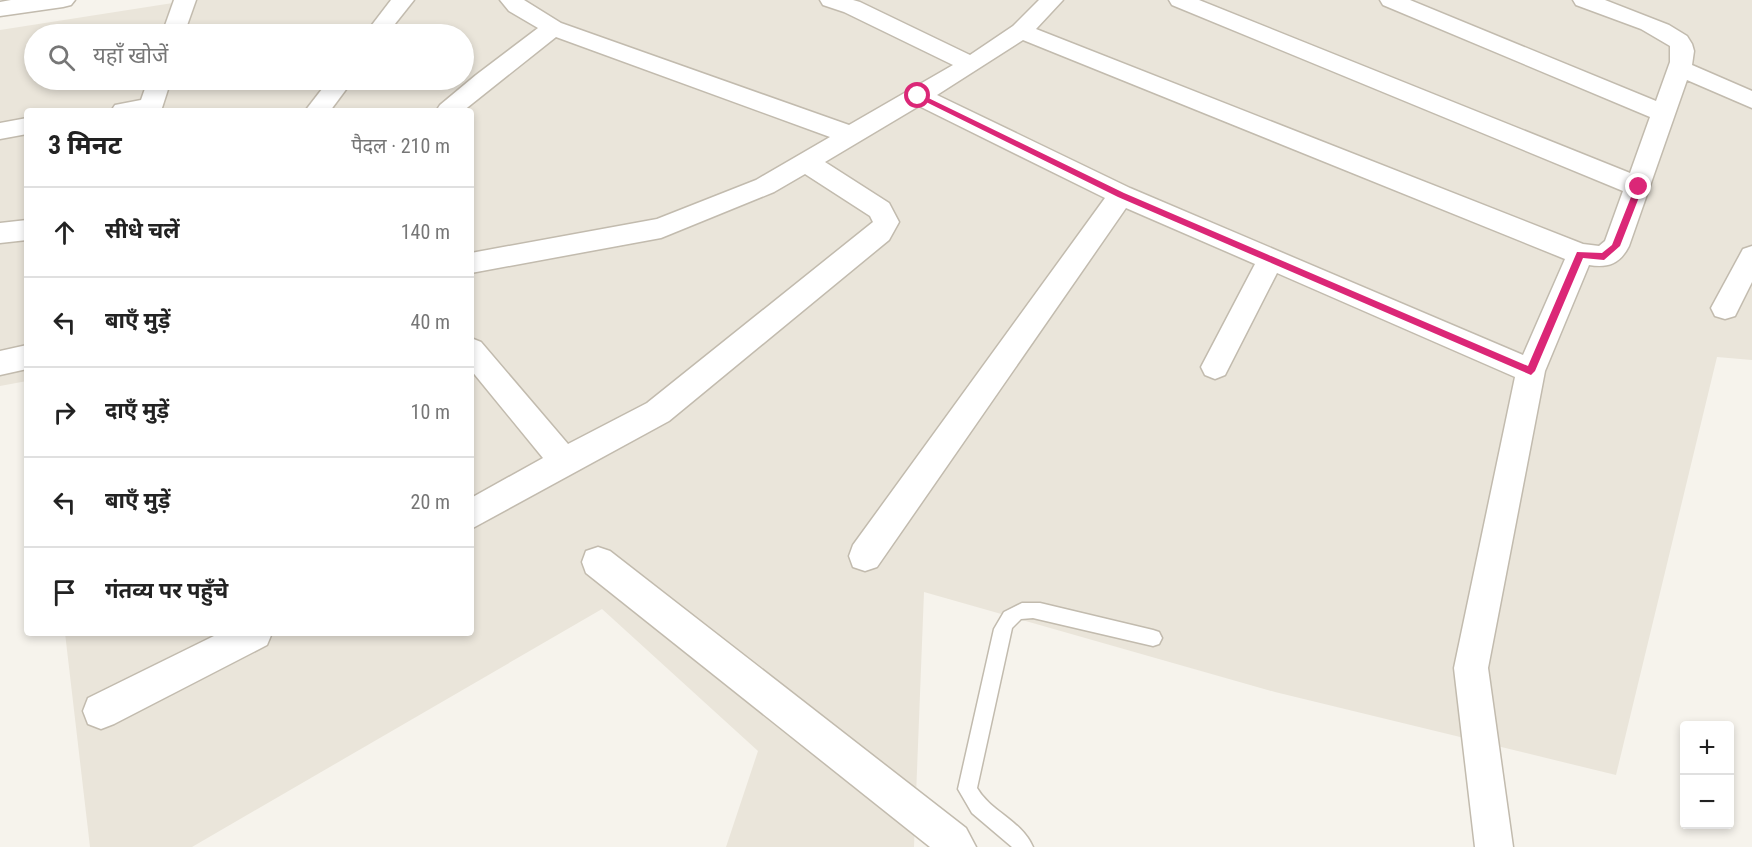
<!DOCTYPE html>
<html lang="hi">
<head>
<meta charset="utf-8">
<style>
  body { margin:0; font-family:"Roboto Condensed","Noto Sans Devanagari",sans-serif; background:#f2f2f2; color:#222 }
  .controls { position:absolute; right:18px; bottom:18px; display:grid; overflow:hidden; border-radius:6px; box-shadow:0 3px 9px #0003 }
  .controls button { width:54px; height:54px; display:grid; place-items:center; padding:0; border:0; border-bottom:2px solid #e0e0e0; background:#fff; color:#222; font:30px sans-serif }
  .stop { position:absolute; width:18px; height:18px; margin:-14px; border:4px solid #db2777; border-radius:50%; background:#fff }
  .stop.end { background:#db2777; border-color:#fff; box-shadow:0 2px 6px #0008 }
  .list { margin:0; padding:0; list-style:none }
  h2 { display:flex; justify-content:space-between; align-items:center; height:78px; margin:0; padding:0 24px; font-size:26px }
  h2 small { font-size:20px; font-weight:400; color:#767676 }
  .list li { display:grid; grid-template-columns:39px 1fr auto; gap:18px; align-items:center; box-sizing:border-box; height:90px; padding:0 24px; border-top:2px solid #e0e0e0 }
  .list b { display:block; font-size:22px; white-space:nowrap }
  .list em { font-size:20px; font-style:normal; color:#767676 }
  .icon { flex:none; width:33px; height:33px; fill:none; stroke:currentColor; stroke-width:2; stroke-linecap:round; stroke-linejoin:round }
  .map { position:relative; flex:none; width:1752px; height:847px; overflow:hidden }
  .search { position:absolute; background:#fff; box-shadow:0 3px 9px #0003; left:24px; top:24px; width:450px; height:66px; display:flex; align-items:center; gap:15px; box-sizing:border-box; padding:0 21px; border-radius:33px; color:#767676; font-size:22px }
  .panel { position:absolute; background:#fff; box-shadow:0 3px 9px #0003; left:24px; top:108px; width:450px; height:528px; border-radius:6px }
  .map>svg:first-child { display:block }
</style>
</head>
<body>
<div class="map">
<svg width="1752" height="847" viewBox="0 0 1752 847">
  <rect width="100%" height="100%" fill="#f6f3ec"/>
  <!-- residential -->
  <path fill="#eae5da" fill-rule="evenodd" d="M192,0H1752V360L1717,357L1616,775L1275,692L924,592L914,847H726L758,751L602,609L192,847H90L65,633H471V111H27V381L0,386V30ZM34,34H464V80H34Z"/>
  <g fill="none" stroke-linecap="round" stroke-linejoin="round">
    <!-- service casing -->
    <g stroke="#c2bbae" stroke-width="3">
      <path id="service" d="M1022,603H1040L1153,630L1159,632L1162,638L1159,644L1153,646L1033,618L1021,619L1012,628L977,788C991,812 1021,820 1033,847H1012L972,813L958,789L994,629L1004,612Z"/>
    </g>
    <!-- minor casing -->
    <g stroke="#c2bbae" stroke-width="3">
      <g id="minor">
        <polygon points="174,0 196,0 184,34 162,34"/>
        <polygon points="391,0 414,0 387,34 365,34"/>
        <path d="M500,0H524L561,23L849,125L953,65L844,12L823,5L820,0H853L860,2L970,55L1013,26L1039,0H1063L1036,29L1583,244L1599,246L1605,241L1623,191L1172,5L1169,0H1199L1630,173L1650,117L1383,5L1380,0H1410L1656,101L1670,62V46L1641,29L1576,5L1573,0H1605L1669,25L1687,36L1692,44L1694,51L1692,65L1752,91V108L1687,80L1629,246C1620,264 1608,268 1589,265L1545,371L1488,668L1513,847H1475L1454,668L1515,377L1277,273L1225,375L1215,379L1205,375L1201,367L1255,264L1126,208L877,567L865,571L853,567L849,556L853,545L1105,198L919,106L825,162L889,203L899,222L889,240L669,421L471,529V498L543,458L471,370V338L481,342L568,444L647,403L873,222L870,216L805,174L774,192L661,238L471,273V253L657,219L756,180L830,137L556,37L463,111H436L440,105L476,75L538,28L509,11ZM1023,40L1565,259L1523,355L1130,188L937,95Z"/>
        <polygon points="148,80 171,80 161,111 111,111 115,105 141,100"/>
        <polygon points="329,80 353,80 330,111 305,111"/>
        <polygon points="27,118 27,134 0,139 0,123"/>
        <polygon points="27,220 27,240 0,243 0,223"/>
        <polygon points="1752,246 1752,282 1735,316 1725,319 1715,316 1711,308 1743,249"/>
        <polygon points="27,345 27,369 0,375 0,351"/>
        <polygon points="598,547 610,551 966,828 976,847 930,847 586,573 582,562 586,551"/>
        <polygon points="220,633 272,633 267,645 114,724 101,729 88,724 83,711 88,698"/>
      </g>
    </g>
    <!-- tertiary casing -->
    <g stroke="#c2bbae" stroke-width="3">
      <polygon id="tertiary" points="11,0 75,0 71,5 63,7 0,16 0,2"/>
    </g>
    <!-- service -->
    <use href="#service" fill="#fff" fill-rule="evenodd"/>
    <!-- minor -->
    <use href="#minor" fill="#fff" fill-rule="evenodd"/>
    <!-- tertiary -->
    <use href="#tertiary" fill="#fff" fill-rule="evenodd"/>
  </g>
  <!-- route -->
  <polygon fill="#db2777" points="918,93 1124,193 1528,366 1577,252 1602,253 1612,245 1635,187 1639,184 1643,187 1620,246 1604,260 1583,258 1535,371 1531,375 1118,197 916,97 915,96"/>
</svg>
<div class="controls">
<button>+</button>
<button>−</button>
</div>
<div class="stop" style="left:918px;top:96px"></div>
<div class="stop end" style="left:1639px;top:187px"></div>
<div class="search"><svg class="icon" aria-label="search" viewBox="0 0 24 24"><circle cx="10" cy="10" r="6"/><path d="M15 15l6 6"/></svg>यहाँ खोजें</div>
<section class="panel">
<h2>3 मिनट<small>पैदल · 210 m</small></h2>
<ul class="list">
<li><svg class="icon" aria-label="ahead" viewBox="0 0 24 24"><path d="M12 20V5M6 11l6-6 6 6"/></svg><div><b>सीधे चलें</b></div><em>140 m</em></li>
<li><svg class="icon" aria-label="left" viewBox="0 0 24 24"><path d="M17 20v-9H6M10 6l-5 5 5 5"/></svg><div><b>बाएँ मुड़ें</b></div><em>40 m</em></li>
<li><svg class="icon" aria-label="right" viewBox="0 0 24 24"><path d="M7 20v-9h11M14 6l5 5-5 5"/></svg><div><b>दाएँ मुड़ें</b></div><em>10 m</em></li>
<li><svg class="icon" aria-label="left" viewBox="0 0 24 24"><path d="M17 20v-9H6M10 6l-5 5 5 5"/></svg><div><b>बाएँ मुड़ें</b></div><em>20 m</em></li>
<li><svg class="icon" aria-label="arrive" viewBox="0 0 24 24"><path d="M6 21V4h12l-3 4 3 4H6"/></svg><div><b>गंतव्य पर पहुँचे</b></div></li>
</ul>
</section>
</div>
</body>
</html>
